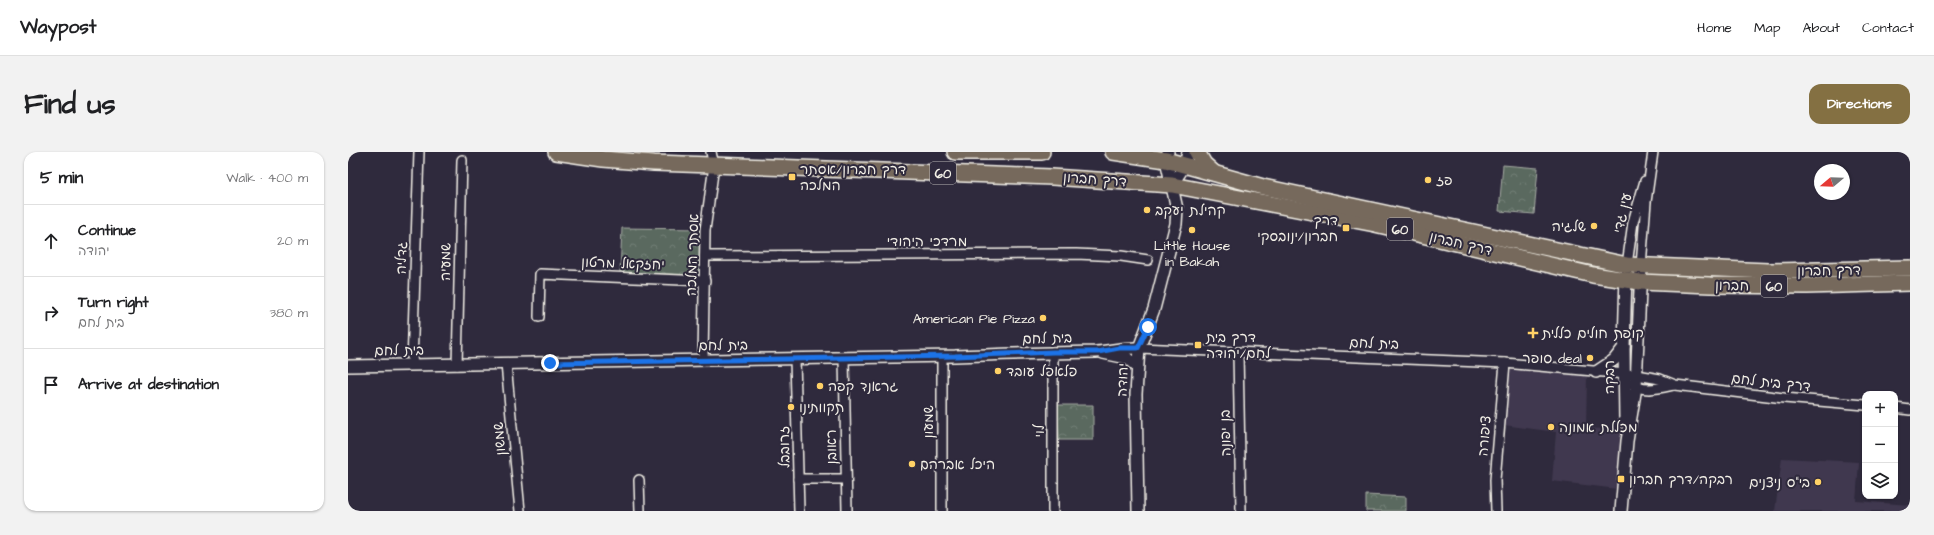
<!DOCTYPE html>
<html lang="en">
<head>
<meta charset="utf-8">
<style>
  body { margin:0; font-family:"Architects Daughter","Playpen Sans Hebrew",sans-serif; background:#f2f2f2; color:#202124 }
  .controls { position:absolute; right:12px; bottom:12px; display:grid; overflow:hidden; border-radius:8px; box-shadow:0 1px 3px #0004 }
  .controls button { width:36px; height:36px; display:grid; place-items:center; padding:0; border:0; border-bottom:1px solid #e0e0e0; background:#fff; color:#202124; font:20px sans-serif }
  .compass { position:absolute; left:1466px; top:12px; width:36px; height:36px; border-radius:50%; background:#fff; box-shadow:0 1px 3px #0004; rotate:251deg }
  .stop { position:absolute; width:12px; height:12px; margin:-9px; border:3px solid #1a73e8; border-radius:50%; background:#fff }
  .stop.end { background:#1a73e8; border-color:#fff; box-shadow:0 1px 4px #0008 }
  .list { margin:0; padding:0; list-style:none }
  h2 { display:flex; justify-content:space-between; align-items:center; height:52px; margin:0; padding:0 16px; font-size:17px }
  h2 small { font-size:13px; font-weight:400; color:#757577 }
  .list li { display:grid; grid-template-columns:26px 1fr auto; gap:12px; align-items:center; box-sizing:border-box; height:72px; padding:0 16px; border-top:1px solid #e0e0e0 }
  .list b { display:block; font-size:15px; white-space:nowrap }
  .list p { margin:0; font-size:13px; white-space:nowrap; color:#757577 }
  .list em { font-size:13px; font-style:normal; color:#757577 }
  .icon { flex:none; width:22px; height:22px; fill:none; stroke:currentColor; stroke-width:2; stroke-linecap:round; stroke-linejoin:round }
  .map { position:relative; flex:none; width:1562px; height:359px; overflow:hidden; border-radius:12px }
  header { display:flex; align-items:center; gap:24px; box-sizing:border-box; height:56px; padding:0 20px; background:#fff; border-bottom:1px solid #e0e0e0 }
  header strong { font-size:19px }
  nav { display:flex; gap:22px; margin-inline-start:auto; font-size:14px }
  .intro { display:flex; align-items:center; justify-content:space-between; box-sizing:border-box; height:96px; padding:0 24px }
  h1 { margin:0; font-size:28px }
  .button { padding:10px 18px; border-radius:12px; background:#847042; color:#fff; font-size:14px; font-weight:700 }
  main { display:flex; gap:24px; padding:0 24px }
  aside { flex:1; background:#fff; border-radius:12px; box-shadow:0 1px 3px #0004 }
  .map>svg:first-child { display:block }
</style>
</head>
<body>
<header>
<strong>Waypost</strong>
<nav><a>Home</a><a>Map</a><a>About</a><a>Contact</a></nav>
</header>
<div class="intro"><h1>Find us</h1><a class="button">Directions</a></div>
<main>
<aside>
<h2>5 min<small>Walk · 400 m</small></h2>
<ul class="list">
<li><svg class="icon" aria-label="ahead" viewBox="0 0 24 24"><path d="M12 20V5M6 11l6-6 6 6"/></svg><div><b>Continue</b><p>יהודה</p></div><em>20 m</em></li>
<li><svg class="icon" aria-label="right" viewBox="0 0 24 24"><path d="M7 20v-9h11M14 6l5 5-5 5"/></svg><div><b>Turn right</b><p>בית לחם</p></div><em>380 m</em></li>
<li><svg class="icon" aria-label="arrive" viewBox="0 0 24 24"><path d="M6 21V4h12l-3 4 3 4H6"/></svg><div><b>Arrive at destination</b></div></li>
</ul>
</aside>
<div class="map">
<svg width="1562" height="359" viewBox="0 0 1562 359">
  <defs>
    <pattern id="park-crowns" width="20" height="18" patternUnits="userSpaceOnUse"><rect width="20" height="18" fill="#5a695f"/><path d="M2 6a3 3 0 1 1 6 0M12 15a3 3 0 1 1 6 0" fill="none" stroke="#727f76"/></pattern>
  </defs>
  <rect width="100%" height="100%" fill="#2f2a3d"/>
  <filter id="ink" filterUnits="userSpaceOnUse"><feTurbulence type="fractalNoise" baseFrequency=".025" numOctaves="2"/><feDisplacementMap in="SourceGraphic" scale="8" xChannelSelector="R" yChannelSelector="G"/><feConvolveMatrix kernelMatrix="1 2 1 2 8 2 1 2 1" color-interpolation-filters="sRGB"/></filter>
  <g filter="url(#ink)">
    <!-- built -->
    <g fill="#41394f">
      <polygon points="1160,216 1239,223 1238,276 1273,278 1270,337 1204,329 1208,280 1156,273"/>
      <polygon points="1434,306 1511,310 1508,349 1562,353 1562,359 1427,359"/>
    </g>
    <!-- park -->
    <g fill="url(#park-crowns)" stroke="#a7ada4">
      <polygon points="1155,13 1190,16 1186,62 1151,59"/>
      <polygon points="274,76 354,77 351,124 272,121"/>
      <polygon points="710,253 745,253 745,288 711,288"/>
      <polygon points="1018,343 1058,345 1058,359 1018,359"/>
    </g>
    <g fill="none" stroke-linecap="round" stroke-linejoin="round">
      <!-- minor casing -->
      <g stroke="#f4f1e8" stroke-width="12">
        <g id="minor">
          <polyline points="357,104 728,102 773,104 800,108"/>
          <polyline points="1279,113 1285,70 1297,29"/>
          <polyline points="1293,114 1298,50 1305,0"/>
          <polyline points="191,165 192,122 357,129"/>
          <polyline points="791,196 1157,211 1289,223 1312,227 1327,233 1436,246 1517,253"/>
          <polyline points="890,201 893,359"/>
          <polyline points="594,205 594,359"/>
          <polyline points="496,206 499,359"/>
          <polyline points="447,207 451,359"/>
          <polyline points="355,209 357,78 366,14 363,0"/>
          <polyline points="158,212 172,359"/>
          <polyline points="64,213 71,0"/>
          <polyline points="109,213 114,8"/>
          <path d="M1283,231C1294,241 1312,236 1326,233"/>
          <polyline points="1547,256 1562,258"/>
          <polyline points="450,327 498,327"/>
          <polyline points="291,328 292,359"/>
          <polyline points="705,359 705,200"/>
          <polyline points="1148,359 1147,328 1157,211"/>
        </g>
      </g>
      <!-- tertiary casing -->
      <g stroke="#f4f1e8" stroke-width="14">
        <g id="tertiary">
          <polyline points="824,33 837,13 840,0"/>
          <polyline points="755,201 779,206 789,215"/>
          <path d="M0,214L607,204C654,202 701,201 748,200C762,199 776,195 791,196"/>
          <polyline points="1248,220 1266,208 1276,195"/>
          <polyline points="1277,270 1276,195 1278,122"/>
          <polyline points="790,359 788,242 791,196 806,157 828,72 829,57 818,8 820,0"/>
          <polyline points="1273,359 1279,289 1288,235 1293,114"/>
        </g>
      </g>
      <!-- trunk casing -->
      <g stroke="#f4f1e8" stroke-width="18">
        <g id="trunk">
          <polyline points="208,0 255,7 306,11 704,25 824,33 1027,72 1245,123 1292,130 1362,133 1459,134 1562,131"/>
          <polyline points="607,0 694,0"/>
          <polyline points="765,0 818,8 915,35 1279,113 1420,119 1562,116"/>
          <polyline points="849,0 856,12 866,21"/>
        </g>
      </g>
      <!-- minor -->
      <use href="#minor" stroke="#2f2a3d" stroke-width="9"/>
      <!-- tertiary -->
      <use href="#tertiary" stroke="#2f2a3d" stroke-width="11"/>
      <!-- trunk -->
      <use href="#trunk" stroke="#76695c" stroke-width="15"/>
    </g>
  </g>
  <g fill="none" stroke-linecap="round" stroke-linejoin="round" filter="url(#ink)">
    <!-- route -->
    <polyline stroke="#1a73e8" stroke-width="5" points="202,211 607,204 705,200 750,200 771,196 790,196 800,175"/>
  </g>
  <!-- markers -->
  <g fill="#ffd166" stroke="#2f2a3d" stroke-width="1.5">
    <rect x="440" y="21" width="8" height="8" rx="2"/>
    <circle cx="1080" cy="28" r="4"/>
    <circle cx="799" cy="58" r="4"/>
    <circle cx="1246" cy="74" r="4"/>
    <rect x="994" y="72" width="8" height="8" rx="2"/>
    <circle cx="844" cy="78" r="4"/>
    <circle cx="695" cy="166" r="4"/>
    <path d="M1183 175h4v4h4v4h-4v4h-4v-4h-4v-4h4z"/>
    <rect x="846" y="189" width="8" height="8" rx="2"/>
    <circle cx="1242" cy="206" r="4"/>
    <circle cx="650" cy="219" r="4"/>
    <circle cx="472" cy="234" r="4"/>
    <circle cx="443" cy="255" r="4"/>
    <circle cx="1203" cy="275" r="4"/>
    <circle cx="564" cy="312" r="4"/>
    <rect x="1269" y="323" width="8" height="8" rx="2"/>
    <circle cx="1470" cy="330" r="4"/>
  </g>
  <g text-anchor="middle" stroke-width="4" stroke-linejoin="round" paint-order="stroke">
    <!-- shield labels -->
    <g fill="#2f2a3d" stroke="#b9b5b5" stroke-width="1">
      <rect x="582" y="10" width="26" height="22" rx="3"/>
      <rect x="1039" y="66" width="26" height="22" rx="3"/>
      <rect x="1413" y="123" width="26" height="22" rx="3"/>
    </g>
    <g font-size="13" font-weight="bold" fill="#f4f1e8">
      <text x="595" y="26">60</text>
      <text x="1052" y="82">60</text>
      <text x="1426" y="139">60</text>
    </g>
    <!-- poi labels -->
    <g font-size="14" fill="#f4f1e8" stroke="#2f2a3d" text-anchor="start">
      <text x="452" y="22">דרך חברון/אסתר<tspan x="452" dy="16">המלכה</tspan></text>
      <text x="1088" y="33">פז</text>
      <text x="807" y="63">קהילת יעקב</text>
      <text x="990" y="73" text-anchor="end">דרך<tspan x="990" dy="16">חברון/ינובסקי</tspan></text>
      <text x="1238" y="79" text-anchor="end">שלגיה</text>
      <text x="844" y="98" text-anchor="middle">Little House<tspan x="844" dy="16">in Bakah</tspan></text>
      <text x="687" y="171" text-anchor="end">American Pie Pizza</text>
      <text x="1194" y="186">קופת חולים כללית</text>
      <text x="858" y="190">דרך בית<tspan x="858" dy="16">לחם/יהודה</tspan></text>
      <text x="1234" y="211" text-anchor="end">סופר deal</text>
      <text x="658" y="224">פלאפל עובד</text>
      <text x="480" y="239">גראנד קפה</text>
      <text x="451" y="260">תקוותינו</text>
      <text x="1211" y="280">מכללת אמונה</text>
      <text x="572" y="317">היכל אברהם</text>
      <text x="1281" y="332">רבקה/דרך חברון</text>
      <text x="1462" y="335" text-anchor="end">בי"ס ניצנים</text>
    </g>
    <!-- street labels -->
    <g font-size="14" fill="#f4f1e8" stroke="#2f2a3d">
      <text transform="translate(747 27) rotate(4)" y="5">דרך חברון</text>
      <text transform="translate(1274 61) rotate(-77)" y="5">עין גדי</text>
      <text x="579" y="94">מרדכי היהודי</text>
      <text transform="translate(1113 91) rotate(13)" y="5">דרך חברון</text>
      <text transform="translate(344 103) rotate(-88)" y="5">אסתר המלכה</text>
      <text transform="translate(53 106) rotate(-88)" y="5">גדליה</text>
      <text transform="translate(97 110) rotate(-89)" y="5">שמעיה</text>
      <text transform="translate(275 111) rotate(2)" y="5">יחזקאל מרטון</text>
      <text transform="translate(1481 118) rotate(-1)" y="5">דרך חברון</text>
      <text transform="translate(1384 133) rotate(1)" y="5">חברון</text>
      <text transform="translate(699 186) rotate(-2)" y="5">בית לחם</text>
      <text transform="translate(1026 191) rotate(2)" y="5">בית לחם</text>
      <text transform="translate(375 193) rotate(-1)" y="5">בית לחם</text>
      <text transform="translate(51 198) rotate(-1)" y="5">בית לחם</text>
      <text transform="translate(1261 225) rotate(-90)" y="5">רבקה</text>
      <text transform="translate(774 228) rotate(-88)" y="5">יהודה</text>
      <text transform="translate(1423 230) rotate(6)" y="5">דרך בית לחם</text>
      <text transform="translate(580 270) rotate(-90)" y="5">שמעון</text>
      <text transform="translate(691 279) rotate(-90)" y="5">לוי</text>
      <text transform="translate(877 281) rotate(-91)" y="5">בן יפונה</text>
      <text transform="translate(1136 284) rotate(-85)" y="5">ציפורה</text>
      <text transform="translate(151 287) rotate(-95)" y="5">שמשון</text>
      <text transform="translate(436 295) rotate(-91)" y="5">זרובבל</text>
      <text transform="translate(483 295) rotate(-91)" y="5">ראובן</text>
    </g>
  </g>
</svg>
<div class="controls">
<button>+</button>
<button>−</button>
<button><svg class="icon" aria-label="layers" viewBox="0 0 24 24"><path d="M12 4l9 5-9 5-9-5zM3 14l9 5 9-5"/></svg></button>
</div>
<svg class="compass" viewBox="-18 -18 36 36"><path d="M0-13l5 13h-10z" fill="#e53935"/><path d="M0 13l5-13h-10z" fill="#757577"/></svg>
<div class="stop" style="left:800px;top:175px"></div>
<div class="stop end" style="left:202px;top:211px"></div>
</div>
</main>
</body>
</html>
